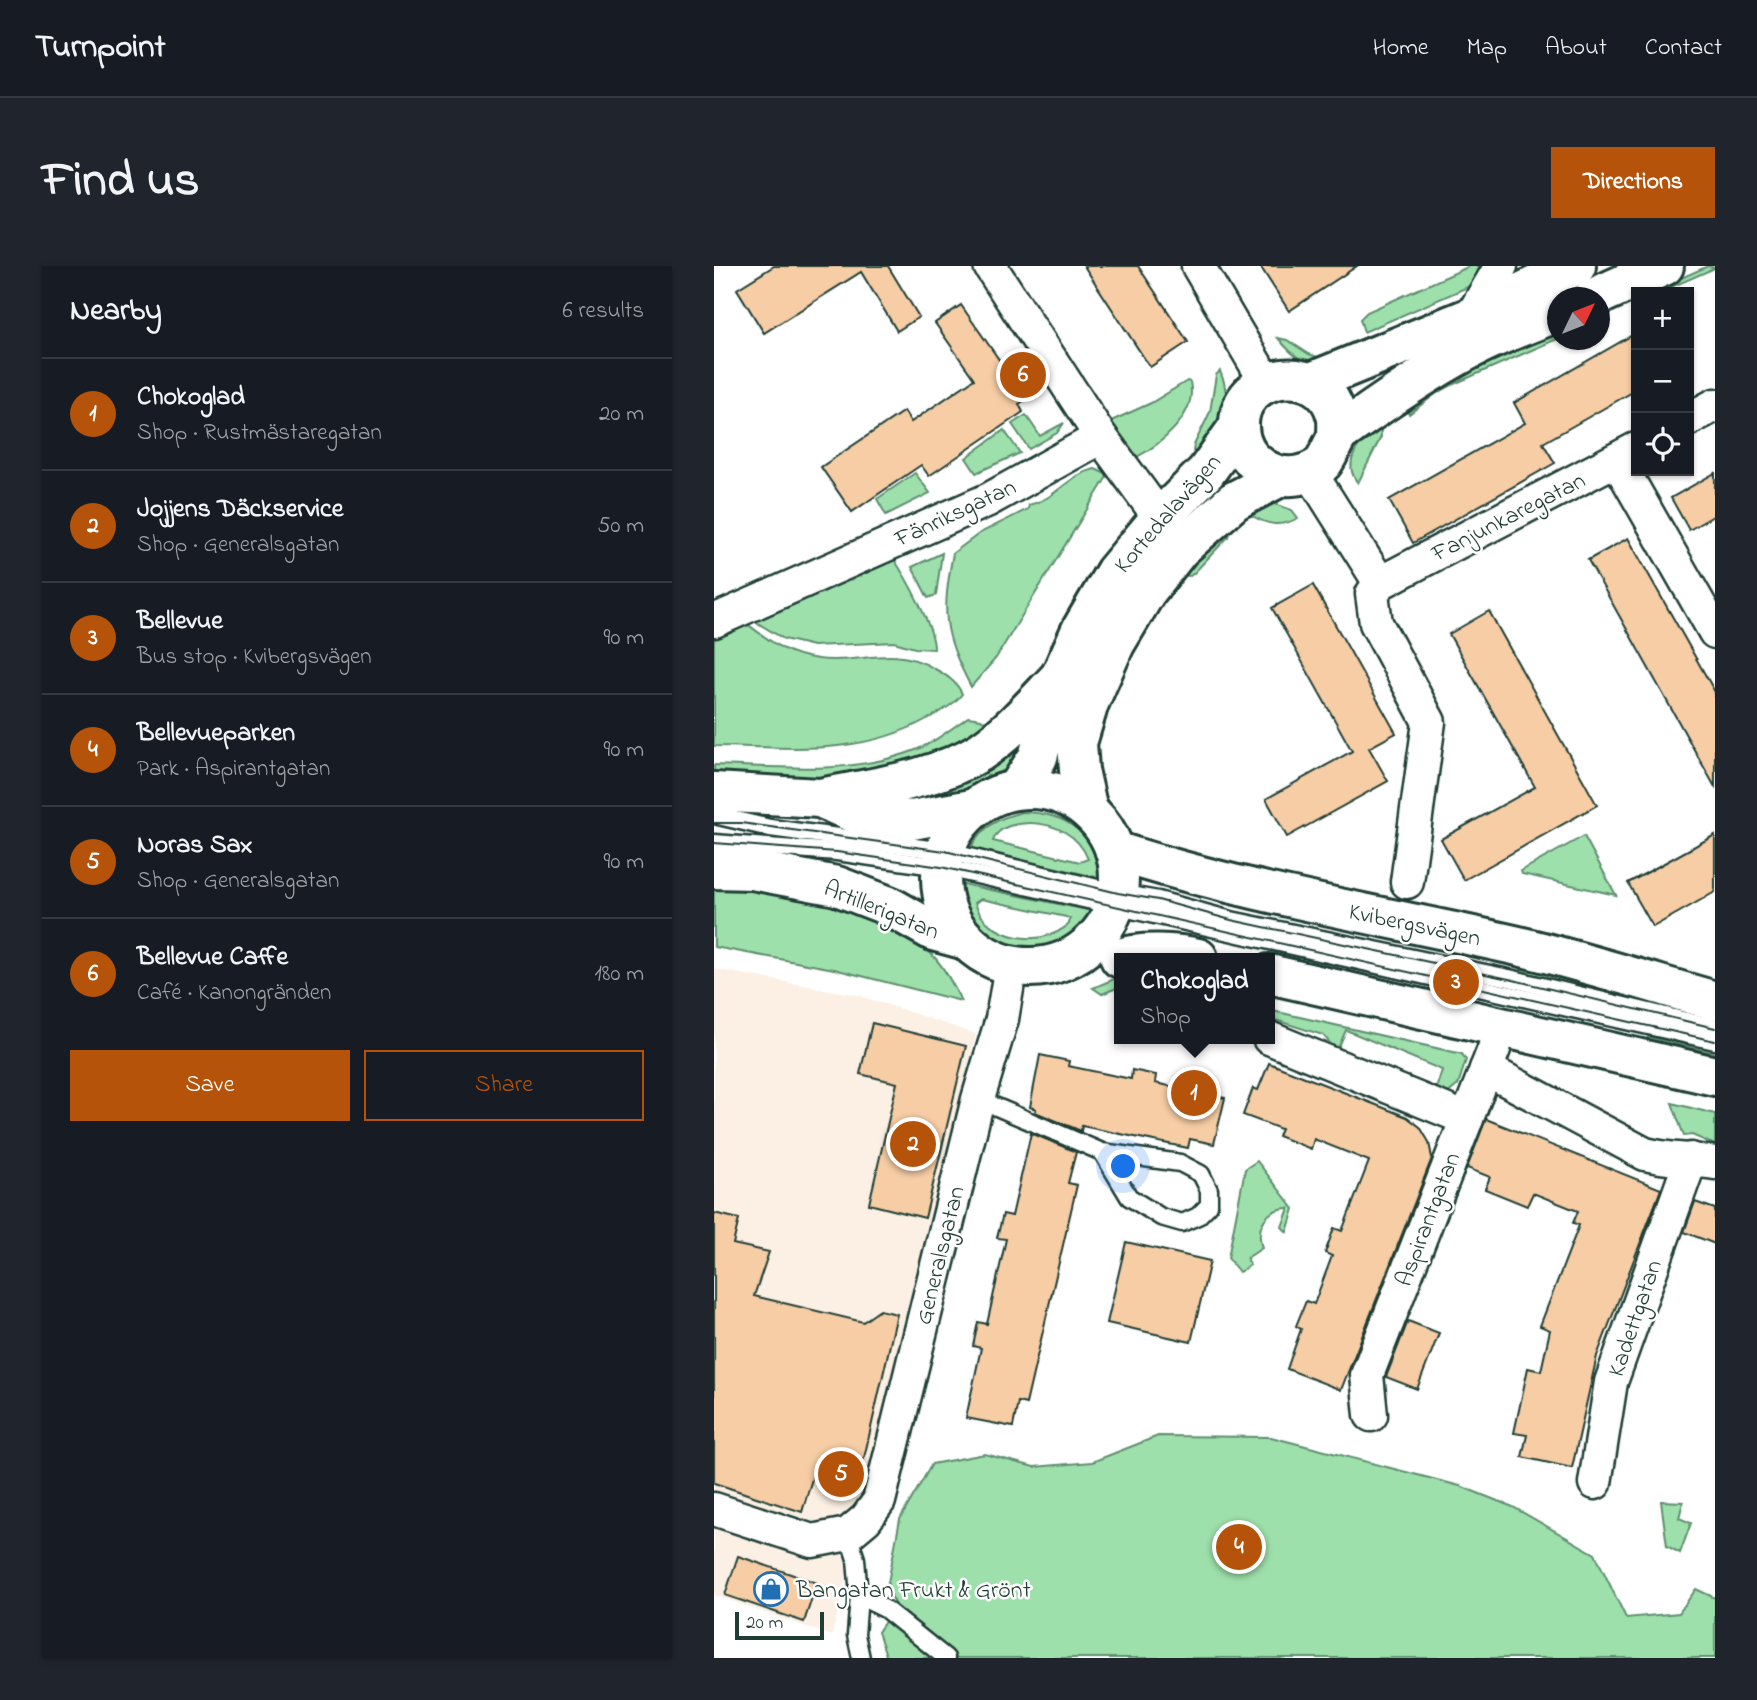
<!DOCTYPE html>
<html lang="en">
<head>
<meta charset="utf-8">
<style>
  body { margin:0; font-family:"Indie Flower",sans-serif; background:#20242c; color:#f1f3f6 }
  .controls { position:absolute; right:21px; top:21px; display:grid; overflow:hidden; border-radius:0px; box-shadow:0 2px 5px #0004 }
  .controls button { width:63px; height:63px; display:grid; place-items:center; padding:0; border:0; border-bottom:2px solid #363941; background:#171b24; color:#f1f3f6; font:35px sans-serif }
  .compass { position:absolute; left:833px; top:21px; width:63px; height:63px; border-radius:50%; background:#171b24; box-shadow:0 2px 5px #0004; rotate:47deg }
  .scale { position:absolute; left:21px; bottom:18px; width:89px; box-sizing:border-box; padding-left:7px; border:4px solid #1f3d34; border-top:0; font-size:19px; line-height:24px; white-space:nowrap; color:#1f3d34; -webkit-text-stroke:5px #fff; paint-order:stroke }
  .you { position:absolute; left:410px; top:901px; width:24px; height:24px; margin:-18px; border:5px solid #fff; border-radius:50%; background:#1a73e8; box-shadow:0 0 0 10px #1a73e833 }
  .badge { display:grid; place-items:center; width:46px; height:46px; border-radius:50%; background:#b45309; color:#fff; font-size:23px; font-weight:700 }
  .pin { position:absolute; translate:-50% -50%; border:4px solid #fff; box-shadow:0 2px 7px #0006 }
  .popup { position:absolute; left:400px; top:687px; width:161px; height:91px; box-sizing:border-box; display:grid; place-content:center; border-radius:0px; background:#171b24; filter:drop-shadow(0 2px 5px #0005); font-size:23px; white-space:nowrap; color:#9ea1a6 }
  .popup b { font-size:26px; color:#f1f3f6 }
  .popup::after { content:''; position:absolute; left:50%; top:100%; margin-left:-14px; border:14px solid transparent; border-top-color:#171b24 }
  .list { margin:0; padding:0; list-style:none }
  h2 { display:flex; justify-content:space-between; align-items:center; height:91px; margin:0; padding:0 28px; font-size:30px }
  h2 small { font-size:23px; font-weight:400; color:#9ea1a6 }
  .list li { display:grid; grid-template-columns:46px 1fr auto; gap:21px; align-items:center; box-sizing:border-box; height:112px; padding:0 28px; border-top:2px solid #363941 }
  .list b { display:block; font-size:26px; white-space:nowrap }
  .list p { margin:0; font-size:23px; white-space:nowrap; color:#9ea1a6 }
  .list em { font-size:23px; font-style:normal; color:#9ea1a6 }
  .actions { display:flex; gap:14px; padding:21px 28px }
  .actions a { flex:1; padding:16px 0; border:2px solid #b45309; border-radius:0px; text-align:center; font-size:24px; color:#b45309 }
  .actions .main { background:#b45309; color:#fff }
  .icon { flex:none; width:38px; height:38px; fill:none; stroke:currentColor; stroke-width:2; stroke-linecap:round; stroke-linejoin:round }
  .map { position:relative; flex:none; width:1001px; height:1392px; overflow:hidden; border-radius:0px }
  header { display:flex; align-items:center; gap:42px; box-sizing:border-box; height:98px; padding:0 35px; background:#171b24; border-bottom:2px solid #363941 }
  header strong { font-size:33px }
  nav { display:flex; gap:38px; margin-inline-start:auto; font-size:24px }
  .intro { display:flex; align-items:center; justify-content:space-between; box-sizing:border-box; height:168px; padding:0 42px }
  h1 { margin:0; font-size:49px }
  .button { padding:18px 32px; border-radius:0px; background:#b45309; color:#fff; font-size:24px; font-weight:700 }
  main { display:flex; gap:42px; padding:0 42px }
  aside { flex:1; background:#171b24; border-radius:0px; box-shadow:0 2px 5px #0004 }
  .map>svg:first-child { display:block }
</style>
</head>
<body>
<header>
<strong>Turnpoint</strong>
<nav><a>Home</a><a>Map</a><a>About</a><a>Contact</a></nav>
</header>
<div class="intro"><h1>Find us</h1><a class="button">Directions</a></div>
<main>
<aside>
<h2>Nearby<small>6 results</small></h2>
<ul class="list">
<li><span class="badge">1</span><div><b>Chokoglad</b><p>Shop · Rustmästaregatan</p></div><em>20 m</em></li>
<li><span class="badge">2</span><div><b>Jojjens Däckservice</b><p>Shop · Generalsgatan</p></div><em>50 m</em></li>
<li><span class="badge">3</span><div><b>Bellevue</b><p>Bus stop · Kvibergsvägen</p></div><em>90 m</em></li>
<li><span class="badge">4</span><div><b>Bellevueparken</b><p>Park · Aspirantgatan</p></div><em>90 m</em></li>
<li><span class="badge">5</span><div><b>Noras Sax</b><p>Shop · Generalsgatan</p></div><em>90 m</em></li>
<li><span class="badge">6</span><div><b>Bellevue Caffe</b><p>Café · Kanongränden</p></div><em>180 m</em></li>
</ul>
<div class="actions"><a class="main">Save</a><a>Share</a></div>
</aside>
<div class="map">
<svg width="1001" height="1392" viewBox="0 0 1001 1392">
  <rect width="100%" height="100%" fill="#fff"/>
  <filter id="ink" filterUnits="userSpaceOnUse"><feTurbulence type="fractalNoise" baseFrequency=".0143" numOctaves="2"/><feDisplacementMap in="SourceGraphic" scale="14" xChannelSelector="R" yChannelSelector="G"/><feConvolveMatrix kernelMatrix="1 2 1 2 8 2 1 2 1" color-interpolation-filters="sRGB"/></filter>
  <g filter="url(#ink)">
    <!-- built -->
    <polygon fill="#fcf0e4" points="0,703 144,729 262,768 118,1370 0,1329"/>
    <!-- green -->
    <g fill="#9ee0ab" stroke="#5e8e70" stroke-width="2" fill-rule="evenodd">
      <polygon points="756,0 770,0 756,20 650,66 646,53 653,46"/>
      <polygon points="994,0 1001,2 946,26 936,26"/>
      <polygon points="843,63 843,73 740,118 723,127 695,148 689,140 755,97"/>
      <path d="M564,72L573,74L595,88L626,99C592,96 587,100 564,72Z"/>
      <path d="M506,105C522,141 504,163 488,195L479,185L480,179L496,146L502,109Z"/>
      <path d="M473,115L476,116C484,150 445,180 419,193L395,156L437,137Z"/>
      <polygon points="312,149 326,170 350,157 343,167 315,183 298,158"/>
      <path d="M666,155L667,171L644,217C625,195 651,170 666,155Z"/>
      <polygon points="290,164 306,187 262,207 252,192"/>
      <path d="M381,203L394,209L282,392L257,421C228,365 228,347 239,287L266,267L314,243L315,239C322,237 330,234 336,230C352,219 362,207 381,203Z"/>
      <polygon points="201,207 216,227 172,249 163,233"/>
      <path d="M558,237L578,244L584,252C566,262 553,259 535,248Z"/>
      <polygon points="515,263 514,271 480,307 476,310 465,309"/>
      <polygon points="228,287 222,329 214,332 198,301"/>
      <path d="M179,292C191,309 221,363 220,383L201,382L180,376L99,380L70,373L42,356L44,353Z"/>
      <path d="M32,357C57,376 72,389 104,393C148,399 177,377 221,403C232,409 243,416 248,428C240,439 225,447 213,453C145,491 75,481 0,480V372Z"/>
      <path d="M254,451L267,453L278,462L238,491L113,514L0,511V499C67,501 135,509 199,485C218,478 237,463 254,451Z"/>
      <path d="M293,477L307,491C286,511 260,537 229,538C205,539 181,535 157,533Z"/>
      <path d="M309,546C353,547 381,567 386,612L257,582C268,560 286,551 309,546ZM317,557C341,558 364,568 374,593L366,596L279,575C284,559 302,558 317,557Z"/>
      <polygon points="870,570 902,629 808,608 807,605"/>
      <path d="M248,618L378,645C354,692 290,694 259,654C251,643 249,630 248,618ZM267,633L352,651L356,653L355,658C328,683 273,674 261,637Z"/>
      <path d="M0,622C19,623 40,622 59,625C107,634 190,656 222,693C233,706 240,720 247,735L120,703L0,681Z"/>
      <polygon points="810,692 946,738 806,707"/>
      <polygon points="405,711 405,721 388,728 379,722"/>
      <polygon points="555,744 748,788 752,794 744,819 732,829 722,823 728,804 632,764 623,785 609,769 555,752"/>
      <polygon points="934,771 1001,787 1001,802 930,785"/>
      <polygon points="958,837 1001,848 1001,879 978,869 970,870"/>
      <path d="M543,895L580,943L573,966L568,961L575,942C552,942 541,961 548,982L533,992L536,999L525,1006L514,992L531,903Z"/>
      <polygon points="444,1170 557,1171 746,1220 799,1241 881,1288 912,1352 965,1347 982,1323 1001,1332 1001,1392 173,1392 164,1366 182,1339 173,1322 186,1253 218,1198 271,1188 320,1201 378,1196"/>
      <polygon points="947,1235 969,1236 965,1252 977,1257 966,1287 953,1280"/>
    </g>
    <!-- building -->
    <g fill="#f6cda5" stroke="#1f3d34" stroke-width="2">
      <polygon points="60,0 174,0 205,51 183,65 147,6 50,67 23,23"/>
      <polygon points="370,0 424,0 474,76 436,101"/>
      <polygon points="546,0 643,0 575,45"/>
      <polygon points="247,39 286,95 311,96 322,112 317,130 305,138 309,146 215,210 207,199 138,246 107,201 190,145 197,156 260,113 221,57"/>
      <polygon points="922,67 922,124 829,177 841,197 699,277 675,234 811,157 800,137"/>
      <polygon points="1001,207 1001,249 975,264 957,232"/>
      <polygon points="914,272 1001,426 1001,521 874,294"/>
      <polygon points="599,319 682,467 655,482 674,515 573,571 552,533 638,485 558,342"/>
      <polygon points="775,345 883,539 750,614 727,573 821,521 735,368"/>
      <polygon points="1001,569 1001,626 939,661 914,617"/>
      <polygon points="158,757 252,780 211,952 155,938 183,817 146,808"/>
      <polygon points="326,789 355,795 354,800 417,813 418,804 442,809 441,817 511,832 500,878 476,873 474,882 368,860 367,865 321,846 322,843 316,841"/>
      <polygon points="555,797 693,851 706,861 715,876 718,892 627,1124 573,1103 587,1063 582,1060 592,1035 600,1038 618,990 611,987 620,962 628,965 655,895 600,873 597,883 564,870 567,863 529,849 539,822 544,824"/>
      <polygon points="772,853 947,923 883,1090 858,1202 808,1191 813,1169 800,1167 814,1102 827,1105 836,1064 826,1060 865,959 859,957 864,945 819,927 813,940 771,923 776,911 753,902"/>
      <polygon points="317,867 362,886 354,917 363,919 312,1138 304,1136 299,1161 252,1152 267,1082 259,1080 264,1056 273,1058 292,973 283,972 289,948 298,950"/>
      <polygon points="981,936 1001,943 1001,978 970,966"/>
      <polygon points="0,947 25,953 19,978 55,986 40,1030 149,1056 166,1044 183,1048 145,1214 101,1203 88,1246 0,1217"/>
      <polygon points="412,976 496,995 477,1076 393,1057"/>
      <polygon points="694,1055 725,1067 703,1123 672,1111"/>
      <polygon points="24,1290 103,1317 90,1356 11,1329"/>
    </g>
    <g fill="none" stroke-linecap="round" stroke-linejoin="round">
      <!-- lane casing -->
      <g stroke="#1f3d34" stroke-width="21">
        <g id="lane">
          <polyline points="0,549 56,562 231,585 404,627 444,634 517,654 795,712 1001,762"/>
          <polyline points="0,577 123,586 227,601 1001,775"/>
          <polyline points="264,833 388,886 466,897 487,908 495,924 495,939 484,950 468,957 447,951 415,931 388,886"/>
          <polyline points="134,1268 142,1293 145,1330 142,1369 147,1392"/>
          <polyline points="145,1330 171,1343 232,1392"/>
        </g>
      </g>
      <!-- street casing -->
      <g stroke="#1f3d34" stroke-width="37">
        <g id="street">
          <polyline points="276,0 387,171 446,252"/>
          <polyline points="484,0 552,116"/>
          <polyline points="757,51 787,0"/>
          <polyline points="975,153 1001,139"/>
          <polyline points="903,194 1001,366"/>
          <polyline points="596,206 666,317 658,328 662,357 715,456 693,616"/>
          <polyline points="666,317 922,183"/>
          <polyline points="0,355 274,234 387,171"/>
          <polyline points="555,772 753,853"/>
          <path d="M772,803L931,888C955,894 977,893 1001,897"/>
          <polyline points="657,1149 653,1109 780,783 786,760"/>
          <polyline points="881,1217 897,1116 977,893"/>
          <polyline points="0,1243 98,1275 134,1268 152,1253 165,1235 264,833 288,753 297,699"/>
        </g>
      </g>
      <!-- secondary casing -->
      <g stroke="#1f3d34" stroke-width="44">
        <g id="secondary">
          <polyline points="879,32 950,0"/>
          <polyline points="597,116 757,51 862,0"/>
          <path d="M623,170C623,163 624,155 622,149C609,94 523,104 525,161C526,195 561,219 593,207C614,199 613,187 623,171C626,165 637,160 643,155C677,131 714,106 751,86C780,70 813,58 844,46"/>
          <circle cx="316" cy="612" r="89"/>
          <polyline points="303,523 324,491 346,411 367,364 401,306 446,252 492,206 525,160"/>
          <polyline points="0,526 106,532 137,546 198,554 258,543"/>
          <path d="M106,532C159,521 219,515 266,486C296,466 320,438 344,413"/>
          <polyline points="374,544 365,504 363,477 375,437 401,378 432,326 466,283 520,235 568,210"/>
          <path d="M401,585C531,627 667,649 800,679C868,695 934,716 1001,735"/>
          <polyline points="0,603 38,604 123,620 175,640 219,665 252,674"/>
          <path d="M406,692C426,685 463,687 484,692"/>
          <polyline points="555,708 1001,810"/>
        </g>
      </g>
      <!-- lane -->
      <use href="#lane" stroke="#fff" stroke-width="16"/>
      <!-- street -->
      <use href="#street" stroke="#fff" stroke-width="32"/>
      <!-- secondary -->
      <use href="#secondary" stroke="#fff" stroke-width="38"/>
      <!-- tram -->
      <g stroke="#1f3d34" stroke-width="2">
        <polyline points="0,557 27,557 231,585 404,627 444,634 517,654 795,713 1001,762"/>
        <polyline points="0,577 123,586 227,601 1001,775"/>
      </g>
    </g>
  </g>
  <!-- icons -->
  <defs>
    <g id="shop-ring" transform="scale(1.75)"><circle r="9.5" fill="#fff" stroke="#1f6fb2" stroke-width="1.5"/><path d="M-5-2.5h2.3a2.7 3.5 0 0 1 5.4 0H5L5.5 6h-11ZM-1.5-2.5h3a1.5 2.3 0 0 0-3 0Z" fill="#1f6fb2"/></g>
  </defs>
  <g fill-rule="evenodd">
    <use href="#shop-ring" x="57" y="1323"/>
  </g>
  <g text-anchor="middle" stroke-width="5" stroke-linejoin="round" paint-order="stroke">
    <!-- street labels -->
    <g font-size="24" fill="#1f3d34" stroke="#fff">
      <text transform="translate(241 246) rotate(-25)" y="8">Fänriksgatan</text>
      <text transform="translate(453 247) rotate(-49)" y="8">Kortedalavägen</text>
      <text transform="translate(794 250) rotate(-27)" y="8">Fanjunkaregatan</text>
      <text transform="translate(168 643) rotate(22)" y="8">Artillerigatan</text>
      <text transform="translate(701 658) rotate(12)" y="8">Kvibergsvägen</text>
      <text transform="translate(713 953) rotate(-69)" y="8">Aspirantgatan</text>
      <text transform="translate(225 989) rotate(-76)" y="8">Generalsgatan</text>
      <text transform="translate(920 1052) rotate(-71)" y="8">Kadettgatan</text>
    </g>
    <!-- poi labels -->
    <g font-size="24" fill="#1f3d34" stroke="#fff" text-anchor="start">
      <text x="82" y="1331">Bangatan Frukt &amp; Grönt</text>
    </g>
  </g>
</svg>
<div class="controls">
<button>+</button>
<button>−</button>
<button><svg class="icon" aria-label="locate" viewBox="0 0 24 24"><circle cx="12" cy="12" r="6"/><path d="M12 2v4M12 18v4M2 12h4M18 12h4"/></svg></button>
</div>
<svg class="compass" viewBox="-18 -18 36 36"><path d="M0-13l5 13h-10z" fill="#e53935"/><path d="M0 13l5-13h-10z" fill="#9ea1a6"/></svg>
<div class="scale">20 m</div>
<div class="you"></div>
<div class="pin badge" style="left:480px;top:827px">1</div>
<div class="popup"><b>Chokoglad</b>Shop</div>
<div class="pin badge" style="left:199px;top:878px">2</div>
<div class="pin badge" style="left:742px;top:716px">3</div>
<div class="pin badge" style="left:525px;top:1281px">4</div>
<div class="pin badge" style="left:127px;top:1208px">5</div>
<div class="pin badge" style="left:309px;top:109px">6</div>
</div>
</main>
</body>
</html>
